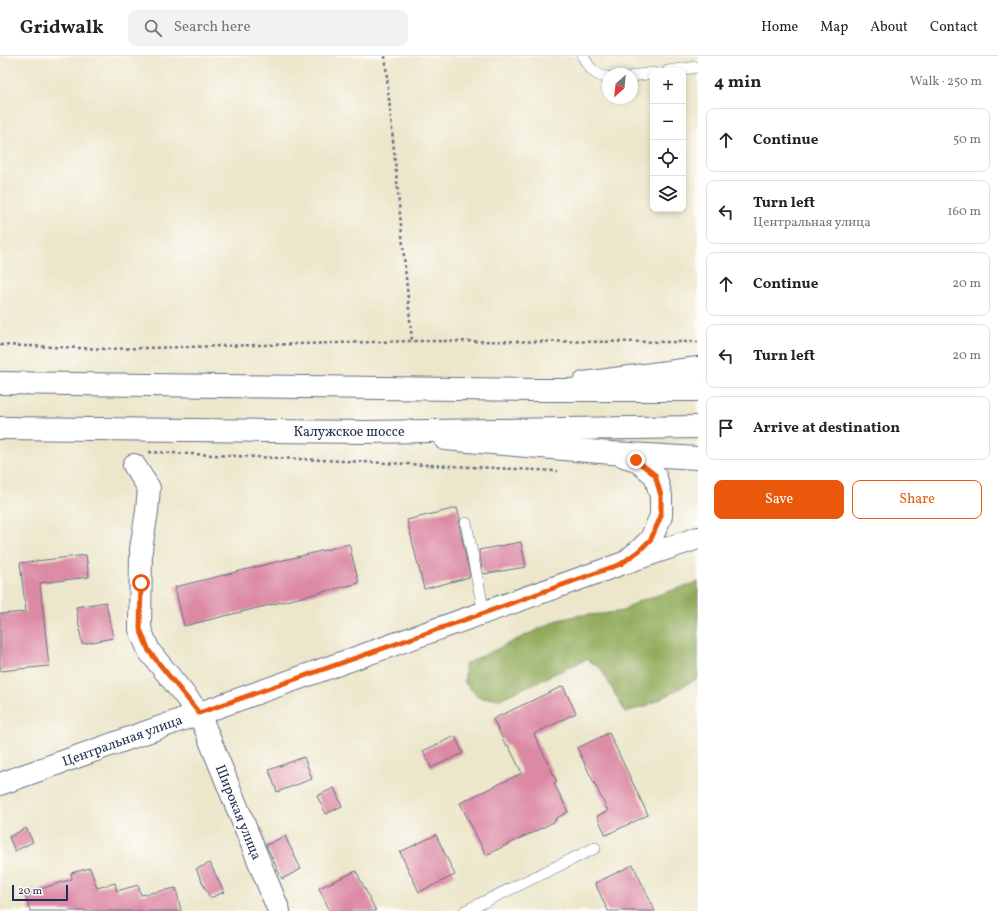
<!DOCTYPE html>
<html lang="en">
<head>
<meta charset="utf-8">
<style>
  body { margin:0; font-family:Vollkorn,serif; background:#f2f2f2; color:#222 }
  .controls { position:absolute; right:12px; top:12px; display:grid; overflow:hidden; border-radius:8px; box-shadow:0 2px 6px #0003 }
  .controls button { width:36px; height:36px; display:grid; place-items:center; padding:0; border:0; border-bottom:1px solid #e0e0e0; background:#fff; color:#222; font:20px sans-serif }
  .compass { position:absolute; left:602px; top:12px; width:36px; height:36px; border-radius:50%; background:#fff; box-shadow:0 2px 6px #0003; rotate:207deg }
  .scale { position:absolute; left:12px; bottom:10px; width:56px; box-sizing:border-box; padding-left:4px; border:2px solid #1b2f5e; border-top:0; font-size:11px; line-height:14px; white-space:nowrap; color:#1b2f5e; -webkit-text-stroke:3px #fdfcf7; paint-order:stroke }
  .stop { position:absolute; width:12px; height:12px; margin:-9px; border:3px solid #ea580c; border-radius:50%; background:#fff }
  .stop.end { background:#ea580c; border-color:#fff; box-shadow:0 1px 4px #0008 }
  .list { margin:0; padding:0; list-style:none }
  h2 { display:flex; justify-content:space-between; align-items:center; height:52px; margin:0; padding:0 16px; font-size:17px }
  h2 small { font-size:13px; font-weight:400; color:#767676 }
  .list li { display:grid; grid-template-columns:26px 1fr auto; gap:12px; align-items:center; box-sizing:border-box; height:64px; margin:0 8px 8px; padding:0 8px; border:1px solid #e0e0e0; border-radius:8px }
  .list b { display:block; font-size:15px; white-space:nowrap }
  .list p { margin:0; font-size:13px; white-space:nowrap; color:#767676 }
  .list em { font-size:13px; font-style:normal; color:#767676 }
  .actions { display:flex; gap:8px; padding:12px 16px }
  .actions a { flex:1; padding:9px 0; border:1px solid #ea580c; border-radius:8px; text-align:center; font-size:14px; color:#ea580c }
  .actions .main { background:#ea580c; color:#fff }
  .icon { flex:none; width:22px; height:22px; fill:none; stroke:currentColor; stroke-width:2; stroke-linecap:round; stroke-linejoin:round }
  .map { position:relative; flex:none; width:698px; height:855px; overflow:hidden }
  header { display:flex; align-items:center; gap:24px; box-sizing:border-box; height:56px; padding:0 20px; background:#fff; border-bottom:1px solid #e0e0e0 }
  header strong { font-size:19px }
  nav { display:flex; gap:22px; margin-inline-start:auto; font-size:14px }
  .search { width:280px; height:36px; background:#f2f2f2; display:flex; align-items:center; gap:10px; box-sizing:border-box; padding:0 14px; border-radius:8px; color:#767676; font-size:15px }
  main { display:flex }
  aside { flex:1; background:#fff }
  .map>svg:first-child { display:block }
</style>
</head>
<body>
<header>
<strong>Gridwalk</strong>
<div class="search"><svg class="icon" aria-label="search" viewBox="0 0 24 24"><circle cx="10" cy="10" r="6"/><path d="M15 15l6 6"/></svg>Search here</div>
<nav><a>Home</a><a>Map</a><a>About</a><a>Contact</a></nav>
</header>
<main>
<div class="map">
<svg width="698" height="855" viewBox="0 0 698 855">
  <rect width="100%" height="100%" fill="#fdfcf7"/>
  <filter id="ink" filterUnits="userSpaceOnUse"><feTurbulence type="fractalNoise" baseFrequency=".025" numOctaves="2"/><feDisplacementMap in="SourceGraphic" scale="8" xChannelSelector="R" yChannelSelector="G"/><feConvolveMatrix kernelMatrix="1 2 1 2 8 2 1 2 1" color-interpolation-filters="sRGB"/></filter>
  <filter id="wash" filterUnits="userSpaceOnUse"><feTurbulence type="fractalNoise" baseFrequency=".012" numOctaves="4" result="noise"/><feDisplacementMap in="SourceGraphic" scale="16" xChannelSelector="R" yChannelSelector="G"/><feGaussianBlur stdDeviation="0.9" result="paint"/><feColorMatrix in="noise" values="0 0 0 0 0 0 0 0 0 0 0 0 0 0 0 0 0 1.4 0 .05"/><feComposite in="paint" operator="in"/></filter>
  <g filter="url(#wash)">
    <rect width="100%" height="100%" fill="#ece6ca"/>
    <!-- forest -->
    <polygon fill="#92ab5c" stroke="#566d5d" points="698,526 698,622 663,642 644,651 625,656 601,613 587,603 500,643 479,642 465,627 465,608 558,564 581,559 602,558 623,555 639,545"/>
    <g id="blocks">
      <!-- building -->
      <g fill="#dc89a4">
        <polygon points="457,452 460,463 459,468 470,521 424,533 407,464"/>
        <polygon points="521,486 526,511 483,518 479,494"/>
        <polygon points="349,488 359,527 184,570 175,531"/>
        <polygon points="86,499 89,521 40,527 49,610 0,615 0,558 26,556 20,507"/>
        <polygon points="106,546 113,582 82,588 76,551"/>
        <polygon points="563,630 576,657 534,678 557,726 554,727 568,756 555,763 556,765 486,799 460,747 522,717 508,689 506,690 493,663"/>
        <polygon points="609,677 648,759 606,779 597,760 608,755 577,692"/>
        <polygon points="455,680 463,697 431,712 423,695"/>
        <polygon points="304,701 312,723 277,736 269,714"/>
        <polygon points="334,732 342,750 326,758 317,740"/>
        <polygon points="26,772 33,786 15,795 9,781"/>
        <polygon points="436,779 455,819 419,836 400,796"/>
        <polygon points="285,780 301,813 282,823 266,789"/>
        <polygon points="210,807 224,836 210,842 196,813"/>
        <polygon points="633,809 655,855 608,855 595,827"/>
        <polygon points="90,812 97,832 115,827 117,835 138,829 141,839 176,832 181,855 30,855 25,838 72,823 71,817"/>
        <polygon points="356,815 376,855 330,855 319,832"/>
      </g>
    </g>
  </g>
  <g filter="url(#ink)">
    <use href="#blocks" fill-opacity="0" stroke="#646f84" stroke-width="1"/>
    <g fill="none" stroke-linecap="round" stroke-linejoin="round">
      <!-- lane casing -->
      <g stroke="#646f84" stroke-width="12">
        <g id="lane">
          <path d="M583,0C588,10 595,21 608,21"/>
          <polyline points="668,15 698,11"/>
          <polyline points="632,20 653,17"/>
          <polyline points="466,467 484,557"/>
          <polyline points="465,855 595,792"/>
        </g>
      </g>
      <!-- street casing -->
      <g stroke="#646f84" stroke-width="24">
        <polyline id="street" points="134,409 149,432 147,455 141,493 140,573 149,595 199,657 279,855"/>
      </g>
      <!-- secondary casing -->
      <g stroke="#646f84" stroke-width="24">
        <g id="secondary">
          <polyline points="584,327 698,312"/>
          <polyline points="445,383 612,397 698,402"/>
          <polyline points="624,400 636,404 655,419 661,440 661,460 651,483 640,494 630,502"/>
          <polyline points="0,728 621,508 698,482"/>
        </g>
      </g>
      <!-- highway casing -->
      <g stroke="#646f84" stroke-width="24">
        <g id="highway">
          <polyline points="0,327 534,334 698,334"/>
          <polyline points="0,372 364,376 698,371"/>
        </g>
      </g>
      <!-- path -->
      <g stroke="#646f84" stroke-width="2.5" stroke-dasharray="3 3" stroke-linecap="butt">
        <polyline points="385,0 412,285"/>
        <polyline points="0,289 107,293 412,285 698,286"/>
        <polyline points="149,396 558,415"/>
      </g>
      <!-- lane -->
      <use href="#lane" stroke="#fff" stroke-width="11"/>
      <!-- street -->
      <use href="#street" stroke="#fff" stroke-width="22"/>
      <!-- secondary -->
      <use href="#secondary" stroke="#fff" stroke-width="22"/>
      <!-- highway -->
      <use href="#highway" stroke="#fff" stroke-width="22"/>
    </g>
  </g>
  <g fill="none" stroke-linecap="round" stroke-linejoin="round" filter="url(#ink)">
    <!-- route -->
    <polyline stroke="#ea580c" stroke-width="5" points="141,527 140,573 149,595 199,657 484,557 621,508 640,494 651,483 661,460 661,440 655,419 636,404"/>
  </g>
  <g text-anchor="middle" stroke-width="3.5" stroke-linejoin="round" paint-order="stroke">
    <!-- street labels -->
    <g font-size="14" fill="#1b2f5e" stroke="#fdfcf7">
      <text x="349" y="380">Калужское шоссе</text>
      <text transform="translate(122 684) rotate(-20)" y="5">Центральная улица</text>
      <text transform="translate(239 756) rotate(68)" y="5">Широкая улица</text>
    </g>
  </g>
</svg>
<div class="controls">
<button>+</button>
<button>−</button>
<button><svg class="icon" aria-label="locate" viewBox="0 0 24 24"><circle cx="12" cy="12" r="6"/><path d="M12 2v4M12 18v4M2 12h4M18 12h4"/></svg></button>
<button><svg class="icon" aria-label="layers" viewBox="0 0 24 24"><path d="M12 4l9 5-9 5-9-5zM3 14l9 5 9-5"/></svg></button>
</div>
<svg class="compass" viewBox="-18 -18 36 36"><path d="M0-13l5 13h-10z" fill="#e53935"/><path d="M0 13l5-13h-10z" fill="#767676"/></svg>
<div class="scale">20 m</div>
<div class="stop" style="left:141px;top:527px"></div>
<div class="stop end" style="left:636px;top:404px"></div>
</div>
<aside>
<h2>4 min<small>Walk · 250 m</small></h2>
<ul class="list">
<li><svg class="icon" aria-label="ahead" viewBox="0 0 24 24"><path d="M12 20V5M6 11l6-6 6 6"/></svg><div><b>Continue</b></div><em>50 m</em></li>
<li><svg class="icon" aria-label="left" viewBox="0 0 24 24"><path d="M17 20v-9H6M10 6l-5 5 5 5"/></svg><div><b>Turn left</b><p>Центральная улица</p></div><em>160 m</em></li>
<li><svg class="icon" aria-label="ahead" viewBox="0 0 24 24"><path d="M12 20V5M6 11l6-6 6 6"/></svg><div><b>Continue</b></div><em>20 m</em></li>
<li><svg class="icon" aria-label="left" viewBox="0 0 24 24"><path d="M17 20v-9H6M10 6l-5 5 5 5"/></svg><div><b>Turn left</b></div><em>20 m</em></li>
<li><svg class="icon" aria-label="arrive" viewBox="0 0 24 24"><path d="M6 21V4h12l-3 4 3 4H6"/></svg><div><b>Arrive at destination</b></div></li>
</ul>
<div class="actions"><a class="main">Save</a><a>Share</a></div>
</aside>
</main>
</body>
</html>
